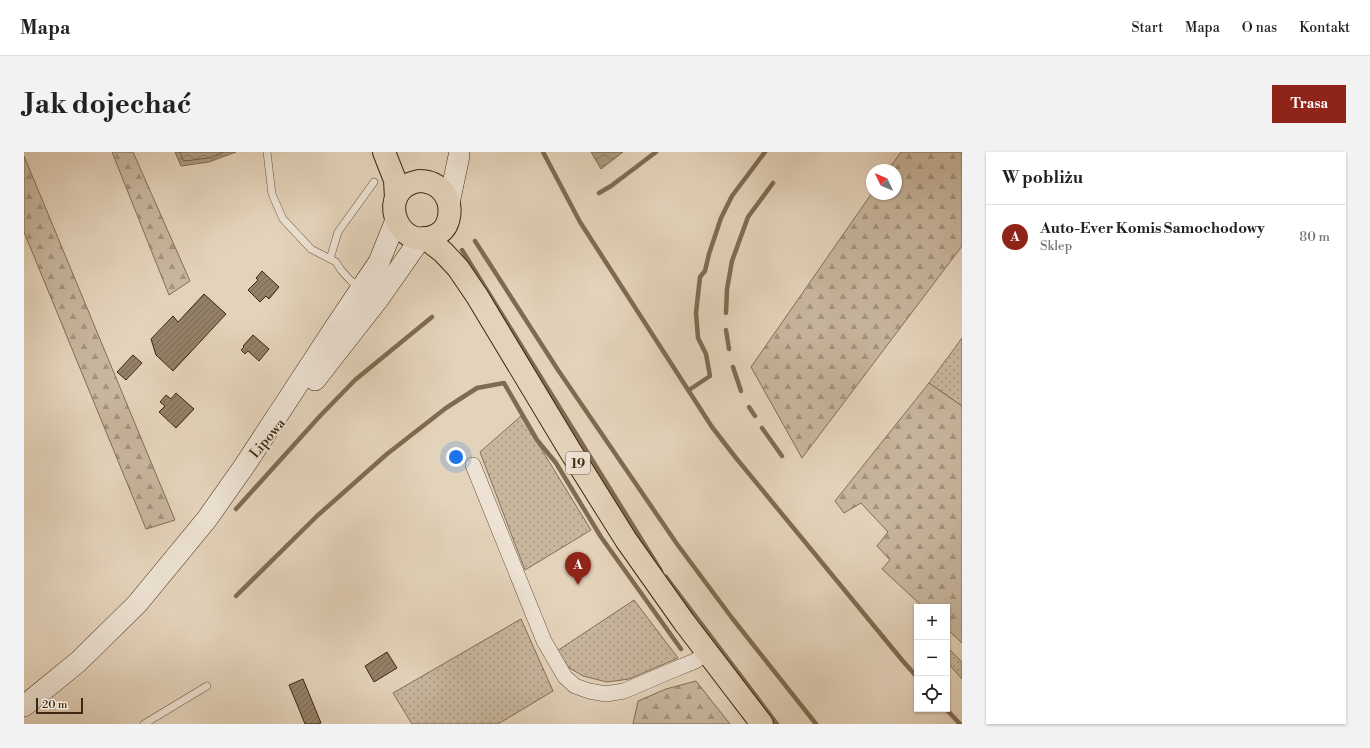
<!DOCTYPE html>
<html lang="pl">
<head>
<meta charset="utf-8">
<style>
  body { margin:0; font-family:"Libre Bodoni",serif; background:#f2f2f2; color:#222 }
  .controls { position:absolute; right:12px; bottom:12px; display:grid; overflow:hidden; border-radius:0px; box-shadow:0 1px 3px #0004 }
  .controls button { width:36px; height:36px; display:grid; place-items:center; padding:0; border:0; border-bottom:1px solid #e0e0e0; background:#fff; color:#222; font:20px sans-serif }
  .compass { position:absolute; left:842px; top:12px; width:36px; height:36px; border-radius:50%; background:#fff; box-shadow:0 1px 3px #0004; rotate:314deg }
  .scale { position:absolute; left:12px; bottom:10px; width:47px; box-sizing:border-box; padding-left:4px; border:2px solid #3d270e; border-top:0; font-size:11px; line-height:14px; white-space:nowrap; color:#3d270e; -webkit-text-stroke:3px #ede2d3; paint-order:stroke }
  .you { position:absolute; left:432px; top:305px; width:14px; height:14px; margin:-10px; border:3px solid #fff; border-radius:50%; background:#1a73e8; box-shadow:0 0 0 6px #1a73e833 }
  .badge { display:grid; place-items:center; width:26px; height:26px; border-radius:50%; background:#8f2418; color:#fff; font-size:13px; font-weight:700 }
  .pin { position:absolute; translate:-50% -33px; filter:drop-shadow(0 1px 2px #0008) }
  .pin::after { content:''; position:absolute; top:21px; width:14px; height:12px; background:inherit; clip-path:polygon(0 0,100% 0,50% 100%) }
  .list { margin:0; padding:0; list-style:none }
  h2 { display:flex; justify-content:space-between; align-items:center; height:52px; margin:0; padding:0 16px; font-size:17px }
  h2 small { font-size:13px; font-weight:400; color:#767676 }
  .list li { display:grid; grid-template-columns:26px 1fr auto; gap:12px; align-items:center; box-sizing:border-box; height:64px; padding:0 16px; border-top:1px solid #e0e0e0 }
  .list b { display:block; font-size:15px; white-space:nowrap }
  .list p { margin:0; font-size:13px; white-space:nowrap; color:#767676 }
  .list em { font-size:13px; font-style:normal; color:#767676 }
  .icon { flex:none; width:22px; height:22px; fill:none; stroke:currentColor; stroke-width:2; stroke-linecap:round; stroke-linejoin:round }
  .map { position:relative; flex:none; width:938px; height:572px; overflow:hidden; border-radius:0px }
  header { display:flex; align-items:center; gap:24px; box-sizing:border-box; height:56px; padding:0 20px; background:#fff; border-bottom:1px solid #e0e0e0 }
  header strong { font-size:19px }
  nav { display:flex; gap:22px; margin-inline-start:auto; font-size:14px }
  .intro { display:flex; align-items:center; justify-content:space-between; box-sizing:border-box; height:96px; padding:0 24px }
  h1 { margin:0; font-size:28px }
  .button { padding:10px 18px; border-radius:0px; background:#8f2418; color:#fff; font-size:14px; font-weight:700 }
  main { display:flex; gap:24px; padding:0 24px }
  aside { flex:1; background:#fff; border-radius:0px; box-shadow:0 1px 3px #0004 }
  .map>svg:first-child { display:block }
</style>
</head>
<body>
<header>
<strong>Mapa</strong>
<nav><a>Start</a><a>Mapa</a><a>O nas</a><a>Kontakt</a></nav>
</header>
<div class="intro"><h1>Jak dojechać</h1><a class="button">Trasa</a></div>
<main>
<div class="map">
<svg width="938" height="572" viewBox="0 0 938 572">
  <defs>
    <pattern id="grass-dots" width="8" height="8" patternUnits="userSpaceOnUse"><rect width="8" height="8" fill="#c8b69e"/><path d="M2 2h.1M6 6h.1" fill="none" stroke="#a4947f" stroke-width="1.8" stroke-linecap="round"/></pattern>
    <pattern id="forest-firs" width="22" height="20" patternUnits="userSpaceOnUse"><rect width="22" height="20" fill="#c8b69e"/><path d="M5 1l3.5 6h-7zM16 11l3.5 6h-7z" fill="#a4947f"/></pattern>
    <pattern id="water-waves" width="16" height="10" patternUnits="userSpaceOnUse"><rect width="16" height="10" fill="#ab9980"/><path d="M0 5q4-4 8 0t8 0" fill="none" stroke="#8c7d67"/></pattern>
    <pattern id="building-hatch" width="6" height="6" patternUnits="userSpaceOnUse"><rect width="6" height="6" fill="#948068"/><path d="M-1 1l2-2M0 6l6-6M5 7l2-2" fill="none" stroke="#7a6954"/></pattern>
  </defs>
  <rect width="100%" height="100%" fill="#e4d3bb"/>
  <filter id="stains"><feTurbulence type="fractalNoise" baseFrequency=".005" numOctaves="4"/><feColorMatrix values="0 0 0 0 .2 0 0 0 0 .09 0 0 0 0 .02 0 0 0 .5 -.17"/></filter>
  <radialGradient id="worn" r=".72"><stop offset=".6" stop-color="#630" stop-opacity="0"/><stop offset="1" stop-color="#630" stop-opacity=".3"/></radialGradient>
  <!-- grass -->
  <g fill="url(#grass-dots)" stroke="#826e56">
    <polygon points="938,186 938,254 905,231"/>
    <polygon points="497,264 567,378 501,418 456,300"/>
    <polygon points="610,448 654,506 605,527 583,530 559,524 544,515 533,499"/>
    <polygon points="497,467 529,539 474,572 388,572 369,541"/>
    <polygon points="923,495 938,510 938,527 923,510"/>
  </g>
  <!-- forest -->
  <g fill="url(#forest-firs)" stroke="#826e56">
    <polygon points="88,0 109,0 166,129 145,143"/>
    <polygon points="877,0 938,0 938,94 778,306 727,215 848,41 872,42 872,18 864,18"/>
    <polygon points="0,4 151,368 122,377 0,80"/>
    <polygon points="905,231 938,254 938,491 923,477 923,455 899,455 858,417 866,408 853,394 864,380 837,351 820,361 811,349"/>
    <polygon points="672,529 706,572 609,572 614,549 642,537"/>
  </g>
  <!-- water -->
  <g fill="url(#water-waves)" stroke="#7f6b52">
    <polygon points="151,0 212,0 185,10 157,14"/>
    <polygon points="567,0 599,0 577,17"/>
  </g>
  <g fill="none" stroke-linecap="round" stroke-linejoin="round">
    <!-- shore -->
    <polyline stroke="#746047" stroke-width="1" points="156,0 159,8 161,9 184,6 200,0"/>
    <!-- stream -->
    <g stroke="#7f6b52" stroke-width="4.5">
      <polyline points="519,0 556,70 688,275 712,306 878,508 893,525"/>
      <polyline points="575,41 587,34 632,0"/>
      <polyline points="451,89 534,218 653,392 708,466 792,572"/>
      <polyline points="438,98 637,419"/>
      <polyline points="702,161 703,137 708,109 724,65 749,31"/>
      <polyline points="702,178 705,197"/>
      <polyline points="709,215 717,239"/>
      <polyline points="665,238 686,224 682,202 674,186 672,161 676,125 681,119 685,102 697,66 708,44 741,0"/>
      <polyline points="725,255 731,264"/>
      <polyline points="738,276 758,304"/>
      <polyline points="212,357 296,264 331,228 408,165"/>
      <polyline points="642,425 753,572"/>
      <polyline points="212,444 293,364 363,302 422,256 453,236 480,231 513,288 532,311 577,385 657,497"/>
      <polyline points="922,557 936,572"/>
    </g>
  </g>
  <!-- building -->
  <g fill="url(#building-hatch)" stroke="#3d270e">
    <polygon points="238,119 255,135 245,147 242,144 236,150 224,138 234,128 232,126"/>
    <polygon points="180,142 202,162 149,219 132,203 127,187 149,164 154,170"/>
    <polygon points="229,183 245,197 235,209 224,199 221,202 217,198 220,195 219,194"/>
    <polygon points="109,203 118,211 102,228 93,220"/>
    <polygon points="152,241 170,257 152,276 135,260 141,254 136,250 142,243 147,247"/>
    <polygon points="363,500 373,516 350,530 341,514"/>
    <polygon points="279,527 297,571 293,572 281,572 265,533"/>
  </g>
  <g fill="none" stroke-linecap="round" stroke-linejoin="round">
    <!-- lane casing -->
    <g stroke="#675239" stroke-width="8">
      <g id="lane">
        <polyline points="243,0 248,42 259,67 287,97 312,110 317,118 327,129 336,135"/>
        <polyline points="306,107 314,80 350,30"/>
        <polyline points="120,572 183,534"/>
      </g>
    </g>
    <!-- street casing -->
    <g stroke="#675239" stroke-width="16">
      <polyline id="street" points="449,313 520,489 541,525 551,534 565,539 582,542 600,539 642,521 671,509 683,501"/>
    </g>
    <!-- secondary casing -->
    <g stroke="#3d270e" stroke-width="22">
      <g id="secondary">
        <polyline points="425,51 435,4"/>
        <polyline points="291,228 355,146 397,86"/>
        <polyline points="0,554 54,510 113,452 183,367 221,313 310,177 355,110 372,68"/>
      </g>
    </g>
    <!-- highway casing -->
    <g stroke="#3d270e" stroke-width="24">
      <g id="highway">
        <polyline points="360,0 371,28 372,46"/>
        <path d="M395,29C417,29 430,48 424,69C422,76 417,81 410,84C373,101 350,37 395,29Z"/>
        <polyline points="401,86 419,100 434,116 453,144 545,297 602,388 660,470 738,572"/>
      </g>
    </g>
    <!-- lane -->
    <use href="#lane" stroke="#ede2d3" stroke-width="7"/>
    <!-- street -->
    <use href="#street" stroke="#ede2d3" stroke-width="15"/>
    <!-- secondary -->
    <use href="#secondary" stroke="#ede2d3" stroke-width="21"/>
    <!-- highway -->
    <use href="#highway" stroke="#e4d3bb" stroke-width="22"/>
  </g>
  <g text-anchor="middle" stroke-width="3.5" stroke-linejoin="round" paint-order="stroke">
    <!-- shield labels -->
    <rect fill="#ede2d3" stroke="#725f49" stroke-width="1" x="542" y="300" width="24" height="22" rx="3"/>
    <g font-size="13" font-weight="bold" fill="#3d270e">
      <text x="554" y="316">19</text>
    </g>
    <!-- street labels -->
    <g font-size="14" fill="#3d270e" stroke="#ede2d3">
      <text transform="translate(243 286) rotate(-50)" y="5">Lipowa</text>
    </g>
  </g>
  <rect width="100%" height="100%" filter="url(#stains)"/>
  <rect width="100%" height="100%" fill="url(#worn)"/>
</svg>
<div class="controls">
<button>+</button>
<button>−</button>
<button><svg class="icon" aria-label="locate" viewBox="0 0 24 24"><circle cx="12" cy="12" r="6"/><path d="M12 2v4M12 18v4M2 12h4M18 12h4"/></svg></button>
</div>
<svg class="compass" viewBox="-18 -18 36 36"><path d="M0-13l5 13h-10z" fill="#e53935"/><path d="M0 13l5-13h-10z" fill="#767676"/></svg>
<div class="scale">20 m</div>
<div class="you"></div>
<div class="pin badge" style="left:554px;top:433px">A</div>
</div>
<aside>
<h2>W pobliżu<small></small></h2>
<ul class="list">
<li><span class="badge">A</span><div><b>Auto-Ever Komis Samochodowy</b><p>Sklep</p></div><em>80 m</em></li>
</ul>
</aside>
</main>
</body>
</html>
